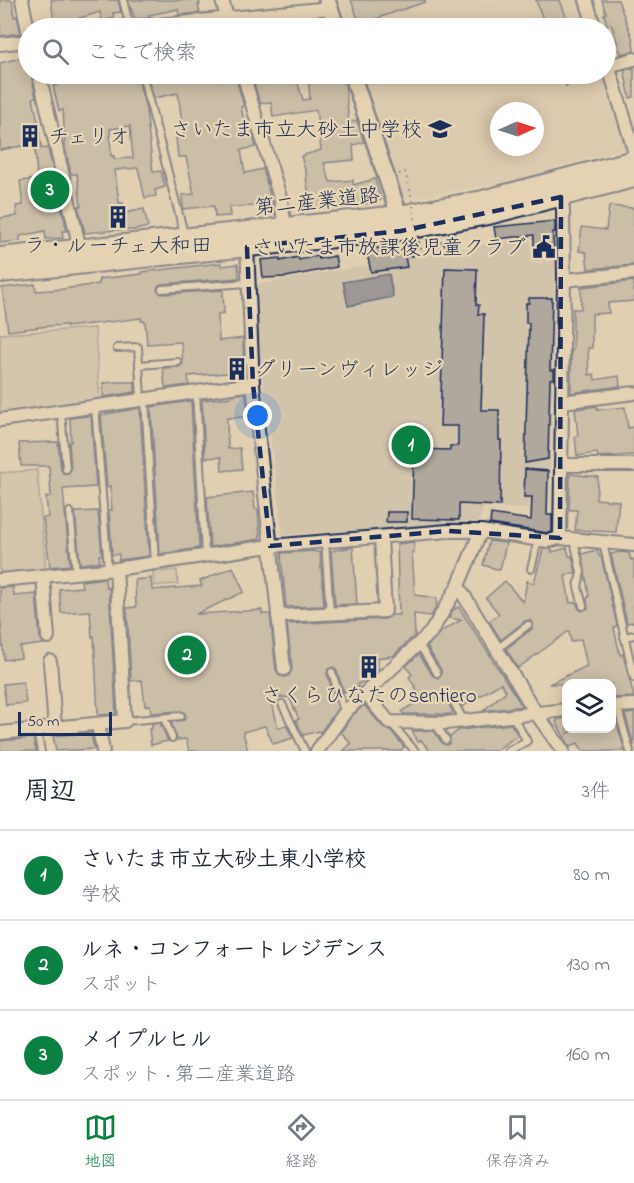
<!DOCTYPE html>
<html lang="ja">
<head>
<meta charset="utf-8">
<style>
  body { margin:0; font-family:"Indie Flower","Klee One",sans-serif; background:#f6f6f7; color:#1f2937 }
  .controls { position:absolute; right:18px; bottom:18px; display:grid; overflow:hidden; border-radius:12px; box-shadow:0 3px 15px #0003 }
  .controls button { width:54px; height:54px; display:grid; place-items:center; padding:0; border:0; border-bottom:2px solid #e0e1e3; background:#fff; color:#1f2937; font:30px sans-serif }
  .compass { position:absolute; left:490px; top:102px; width:54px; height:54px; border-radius:50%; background:#fff; box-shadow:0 3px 15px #0003; rotate:87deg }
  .scale { position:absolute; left:18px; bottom:15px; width:94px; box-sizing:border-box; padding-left:6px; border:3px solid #1b2f5e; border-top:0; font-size:16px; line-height:21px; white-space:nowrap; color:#1b2f5e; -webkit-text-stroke:4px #e9d6b4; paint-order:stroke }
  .you { position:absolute; left:258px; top:416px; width:21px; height:21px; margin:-15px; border:4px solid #fff; border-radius:50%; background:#1a73e8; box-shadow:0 0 0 9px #1a73e833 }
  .badge { display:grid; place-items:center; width:39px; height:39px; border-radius:50%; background:#0b8043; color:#fff; font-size:20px; font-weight:700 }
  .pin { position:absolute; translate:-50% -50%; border:3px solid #fff; box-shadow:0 2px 6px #0006 }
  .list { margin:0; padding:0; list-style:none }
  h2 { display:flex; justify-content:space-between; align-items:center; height:78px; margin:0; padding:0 24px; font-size:26px }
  h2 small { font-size:20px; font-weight:400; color:#747a83 }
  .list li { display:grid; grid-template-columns:39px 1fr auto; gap:18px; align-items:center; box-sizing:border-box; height:90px; padding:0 24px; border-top:2px solid #e0e1e3 }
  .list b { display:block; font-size:22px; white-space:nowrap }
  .list p { margin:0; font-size:20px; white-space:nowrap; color:#747a83 }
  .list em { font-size:20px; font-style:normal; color:#747a83 }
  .icon { flex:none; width:33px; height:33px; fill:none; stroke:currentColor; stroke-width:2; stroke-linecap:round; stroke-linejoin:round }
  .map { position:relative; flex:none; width:634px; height:751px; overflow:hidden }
  .search { position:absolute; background:#fff; box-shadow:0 3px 15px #0003; left:18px; right:18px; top:18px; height:66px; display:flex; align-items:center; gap:15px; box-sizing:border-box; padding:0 21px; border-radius:33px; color:#747a83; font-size:22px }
  .sheet { height:348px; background:#fff }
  nav { display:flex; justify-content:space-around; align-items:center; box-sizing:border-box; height:84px; border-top:2px solid #e0e1e3; background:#fff; font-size:16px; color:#747a83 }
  nav a { display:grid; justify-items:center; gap:3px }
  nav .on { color:#0b8043 }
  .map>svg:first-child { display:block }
</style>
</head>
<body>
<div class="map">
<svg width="634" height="751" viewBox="0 0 634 751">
  <rect width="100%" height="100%" fill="#e1cfb1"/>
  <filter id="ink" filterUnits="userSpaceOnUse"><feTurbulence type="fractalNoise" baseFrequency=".0167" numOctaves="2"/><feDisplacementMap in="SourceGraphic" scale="12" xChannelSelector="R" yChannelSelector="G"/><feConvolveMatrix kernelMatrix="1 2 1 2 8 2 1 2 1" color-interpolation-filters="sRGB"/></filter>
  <g filter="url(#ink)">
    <!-- built -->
    <g fill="#d2c3ab" fill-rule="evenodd">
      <polygon points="340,0 580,0 589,28 349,28"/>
      <path d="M364,74H603L627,147L512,180L404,199ZM499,111H535V147H499Z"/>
      <polygon points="530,237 532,263 555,261 549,510 484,507 479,522 283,535 263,383 253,285"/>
    </g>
    <!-- green -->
    <g fill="#c3b8a5" stroke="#6f7482" stroke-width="1.5">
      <polygon points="95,328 100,404 0,417 0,334"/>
      <polygon points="37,470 46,571 0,576 0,473"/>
      <polygon points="177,570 178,584 154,586 153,572"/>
    </g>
    <!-- water -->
    <polygon fill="#9d9895" stroke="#696e7f" stroke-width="1.5" points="389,274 393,297 348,306 343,282"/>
    <!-- building -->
    <g fill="#b0a89c" stroke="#1b2f5e" stroke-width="1.5" fill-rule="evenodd">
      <polygon points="0,0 12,0 14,17 17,16 21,33 0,36"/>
      <polygon points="51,0 118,0 121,12 113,13 114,18 102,21 100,12 70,21 54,22"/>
      <polygon points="128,0 199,0 200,5 198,5 200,13 179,15 178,9 149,15 149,18 135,19"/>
      <polygon points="351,0 425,0 425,2 360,24"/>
      <polygon points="536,0 560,0 570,28 546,28"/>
      <polygon points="602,0 618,0 633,40 634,51 621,54 611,24 607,25 604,14 606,13"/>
      <polygon points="323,17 327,28 303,28 302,19"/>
      <polygon points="28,56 28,74 31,74 36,97 33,98 38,122 41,146 22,148 22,146 0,150 0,63"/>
      <polygon points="634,68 634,97 630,98 624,70"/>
      <path d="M54,74H67L69,83L88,79L86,74H137L146,110L153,172L161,171L165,187L155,190L156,196L145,198L138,168L115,170L119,203H123L125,213L144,209L148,227L134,230H118L85,233L78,206H81L77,174H71L65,147L63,110L59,111L53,86L57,85ZM130,126L133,158L114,159V156H111L110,129Z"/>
      <polygon points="147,74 235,74 244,106 241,107 247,136 253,135 256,147 241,150 245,173 263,169 275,214 259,214 259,206 229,207 230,216 215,217 214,206 183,209 182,195 194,194 186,157 178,157 176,138 184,137 178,93 154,98"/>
      <polygon points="251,74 295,74 303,100 310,99 308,74 340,74 342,82 345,84 349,123 357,120 364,142 353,145 354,160 324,163 330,182 353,180 353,185 375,179 381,200 366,204 311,209 306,177 307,177 301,156 321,150 316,110 273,117 271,102 260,103"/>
      <polygon points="561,74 596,74 597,75 566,86"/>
      <polygon points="48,148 67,231 62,231 63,238 46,239 45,231 20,236 20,241 0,243 0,218 17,216 16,206 23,205 20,181 37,179 35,149"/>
      <polygon points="609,206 634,208 634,265 588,269 586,252 579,251 582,227 606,230"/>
      <polygon points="555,221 555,232 553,232 554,258 534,259 534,235 496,239 494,227"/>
      <polygon points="412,245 413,256 405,257 407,267 371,272 366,249"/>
      <polygon points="318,256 319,259 335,256 337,267 286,277 263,278 261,260 280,258 280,261 298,257 299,260"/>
      <polygon points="221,263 221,266 238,264 239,278 162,284 158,286 157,290 162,294 223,290 224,313 218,314 219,341 243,338 244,377 229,379 228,373 188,376 189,385 165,388 163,368 179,367 183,364 181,342 147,344 145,321 141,321 141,318 67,327 67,325 49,326 8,331 2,288 35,284 36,291 63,289 99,284 99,279 142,274 142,272"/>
      <polygon points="445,268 477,269 476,305 479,305 478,314 484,314 481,410 499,410 499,440 501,440 500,506 459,504 459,520 412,519 414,449 450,450 450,446 458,446 458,426 440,426"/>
      <polygon points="634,281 634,301 608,303 609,313 592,314 592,348 588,348 589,375 594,374 595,380 619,376 620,386 571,393 571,350 573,350 573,309 581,309 581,287"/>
      <polygon points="529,298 552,298 550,370 554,370 554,379 550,379 548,459 525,463 529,323 526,323 526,303 529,303"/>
      <polygon points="117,382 135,382 135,392 103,397 103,383"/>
      <polygon points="246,393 248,417 227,418 227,420 228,449 240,448 242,469 222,471 221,457 205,458 202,400 231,397 231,395"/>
      <polygon points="191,401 199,548 160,554 151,407"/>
      <polygon points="597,406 597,410 625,407 628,428 634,427 634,455 598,457 597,453 577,456 575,436 578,436 575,409"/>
      <polygon points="140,408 149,556 119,560 119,554 112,555 109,510 112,510 110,486 107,487 101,415"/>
      <polygon points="87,416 91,416 96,487 63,489 70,565 50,567 43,518 48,517 46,497 51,496 49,466 21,466 19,443 58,442 61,470 63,473 68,474 71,469 69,442 71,442 70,418"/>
      <polygon points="525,469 548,471 547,515 552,515 552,532 548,533 490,524 491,514 531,520 532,497 524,497"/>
      <polygon points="570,474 598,477 596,499 619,501 616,532 575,530 577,510 569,510"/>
      <polygon points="253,492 255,509 258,509 260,539 210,547 207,497"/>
      <polygon points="98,511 102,555 99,555 100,562 80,564 75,512"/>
      <polygon points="387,512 407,512 407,522 386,522"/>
      <polygon points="489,541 506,543 500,570 483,565"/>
      <polygon points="414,542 414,552 412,552 415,595 437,598 436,608 431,616 414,614 415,635 393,656 376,658 379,669 365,682 358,684 358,688 344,692 336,669 333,667 328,669 327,674 338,708 320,733 319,731 303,735 296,720 299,719 289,697 271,698 278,728 286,725 293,738 273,744 265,726 243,732 248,751 189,751 186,739 177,740 171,722 184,720 186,716 185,713 181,711 151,713 150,705 145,706 142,680 131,681 127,608 136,607 135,580 151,578 152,590 202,586 200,581 233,567 244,592 196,614 262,610 262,614 270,614 276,670 280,676 285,677 289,675 292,669 287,624 385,619 392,615 399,615 397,544"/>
      <polygon points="353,547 357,604 335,605 331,551"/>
      <polygon points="567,548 569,556 572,556 576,572 565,576 570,603 576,602 579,609 582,611 588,608 587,599 589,596 582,554 597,550 599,556 601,556 617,625 614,628 620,655 623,654 634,697 612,698 612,684 549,684 587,666 581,639 571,642 569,631 518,668 506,649 532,629 532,622 529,620 525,621 501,640 489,621 499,614 486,598 505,581 523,602 527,581 534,583 543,549 552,549 552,552"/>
      <polygon points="314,551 315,552 320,552 324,606 286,607 281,555 282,553"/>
      <polygon points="620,552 629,553 631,560 634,559 634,622 627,623 611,554"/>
      <polygon points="105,578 106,588 109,587 116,714 98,715 94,636 92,637 90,611 61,613 59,589 82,587 81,581"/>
      <polygon points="13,587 14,596 36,594 40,638 44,644 20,647 21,658 4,660 0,616 0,588"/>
      <polygon points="459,607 522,706 483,711 506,691 501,683 462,707 455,695 449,695 447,701 453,712 450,714 403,714 402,711 422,699 409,677 412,675 406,666 419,654 433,676 438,678 441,676 441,670 427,647 440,632 461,620 449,618 453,610"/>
      <polygon points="23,682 26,703 6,705 3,684"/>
      <polygon points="364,705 383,727 392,732 404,747 400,751 343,751 351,744 341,732 352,716"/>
      <polygon points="634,713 634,746 625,714"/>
      <polygon points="612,714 614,714 625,751 583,751 578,743 570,747 556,722 558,719 567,718 567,734 576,729 612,729"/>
      <polygon points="160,723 168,741 151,745 149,729 152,729 152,724"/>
      <polygon points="511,724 518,735 495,751 430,751 421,740 418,742 412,731 434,731 442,743 446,745 449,744 450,737 459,730"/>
      <polygon points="91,733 94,749 56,751 53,736"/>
      <polygon points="33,738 36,751 0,751 0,741"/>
    </g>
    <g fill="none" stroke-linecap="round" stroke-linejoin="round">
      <!-- service casing -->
      <g stroke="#1b2f5e" stroke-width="10">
        <g id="service">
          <polyline points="123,0 130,28"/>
          <polyline points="142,74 185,237"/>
          <polyline points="162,289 248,283"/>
          <polyline points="117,348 138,347 141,399"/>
          <polyline points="139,365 178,362"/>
          <polyline points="196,392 205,555"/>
          <polyline points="145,399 155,563"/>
          <polyline points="95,406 108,569"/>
          <polyline points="61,412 66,469"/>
          <polyline points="70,512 76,572"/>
          <polyline points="574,540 581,572 578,587 583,606"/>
          <polyline points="325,541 330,614"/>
          <polyline points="603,543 634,678"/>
          <polyline points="531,569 538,540"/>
          <polyline points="624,637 634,635"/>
          <polyline points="418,643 437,673"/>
          <polyline points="497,649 528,625"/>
          <polyline points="332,672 342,705 346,711"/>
          <polyline points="452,699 464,721"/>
          <polyline points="282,704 305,751"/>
          <polyline points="617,706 630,751"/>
          <polyline points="164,718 172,738"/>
          <polyline points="125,721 181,716"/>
          <polyline points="390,722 415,751"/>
          <polyline points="439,723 438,728 446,740"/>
          <polyline points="37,731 41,751"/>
          <polyline points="508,751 527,741 513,717"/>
        </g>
      </g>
      <!-- minor casing -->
      <g stroke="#1b2f5e" stroke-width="16">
        <g id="minor">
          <polyline points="22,0 28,30"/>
          <polyline points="222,0 230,28"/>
          <polyline points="586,0 595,28"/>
          <polyline points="129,28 330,8"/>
          <polyline points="0,44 28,41"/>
          <polyline points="606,58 634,150"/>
          <polyline points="608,66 634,59"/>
          <polyline points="39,74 80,249"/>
          <polyline points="243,74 281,201 285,227"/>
          <polyline points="247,247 253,384 284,669"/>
          <polyline points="564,280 634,273"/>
          <polyline points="562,402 634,393"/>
          <polyline points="0,420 253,384"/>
          <polyline points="561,465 634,465"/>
          <polyline points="560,538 564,280 563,210 561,197"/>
          <polyline points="43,576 48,637"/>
          <polyline points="0,580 116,569 270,546 448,531 481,531 548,541 560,538 634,545"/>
          <polyline points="458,586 536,713 563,751"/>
          <polyline points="278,616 385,611 381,537"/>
          <polyline points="50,661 55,728"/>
          <polyline points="365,693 389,722 446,723 566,710"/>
          <polyline points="612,706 634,705"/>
          <polyline points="98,724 103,751"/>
          <polyline points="0,733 125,721 116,569"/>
          <polyline points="317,751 346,711 431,632 458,586 481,531"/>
        </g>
      </g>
      <!-- tertiary casing -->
      <g stroke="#1b2f5e" stroke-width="20">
        <g id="tertiary">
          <polyline points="327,0 337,28"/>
          <polyline points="352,74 399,215 400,225"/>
        </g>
      </g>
      <!-- primary casing -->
      <g stroke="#1b2f5e" stroke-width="22">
        <g id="primary">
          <polyline points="0,257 399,215 483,200 634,160"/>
          <polyline points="0,273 401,231 488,215 634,178"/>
        </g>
      </g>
      <!-- path -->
      <g stroke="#1b2f5e" stroke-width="2" stroke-dasharray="1.5 4.5" stroke-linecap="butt">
        <polyline points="399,174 405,172 411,194"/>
        <polyline points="420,249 444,245 444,241 428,243"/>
      </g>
      <!-- service -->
      <use href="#service" stroke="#e9d6b4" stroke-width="6"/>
      <!-- minor -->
      <use href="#minor" stroke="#e9d6b4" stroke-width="12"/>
      <!-- tertiary -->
      <use href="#tertiary" stroke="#e9d6b4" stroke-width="15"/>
      <!-- primary -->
      <use href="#primary" stroke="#e9d6b4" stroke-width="18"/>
      <!-- path-bridge -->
      <polyline stroke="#1b2f5e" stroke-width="2" stroke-dasharray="1.5 4.5" stroke-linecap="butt" points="411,194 420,249"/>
    </g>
  </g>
  <!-- marked area -->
  <path d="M0 0H634V751H0ZM561,197L560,538L448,531L270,546L253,384L247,247L401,231Z" fill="#e1cfb1" fill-opacity=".55" fill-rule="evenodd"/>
  <path fill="none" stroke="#1b2f5e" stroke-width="4.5" stroke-dasharray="12 8" stroke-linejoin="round" d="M561,197L560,538L448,531L270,546L253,384L247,247L401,231Z"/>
  <!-- icons -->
  <defs>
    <g id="school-bare" transform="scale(1.8)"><path d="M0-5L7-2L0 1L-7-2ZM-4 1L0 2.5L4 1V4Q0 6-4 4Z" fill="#1b2f5e" stroke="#e9d6b4" stroke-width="2.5" paint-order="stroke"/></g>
    <g id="building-bare" transform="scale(1.8)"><path d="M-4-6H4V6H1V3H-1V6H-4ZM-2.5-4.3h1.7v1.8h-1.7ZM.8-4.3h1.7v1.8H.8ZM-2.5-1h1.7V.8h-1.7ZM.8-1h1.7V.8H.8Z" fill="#1b2f5e" stroke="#e9d6b4" stroke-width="2.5" paint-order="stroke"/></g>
    <g id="civic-bare" transform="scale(1.8)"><path d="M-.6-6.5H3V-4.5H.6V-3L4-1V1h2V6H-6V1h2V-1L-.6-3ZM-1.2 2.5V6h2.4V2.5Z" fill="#1b2f5e" stroke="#e9d6b4" stroke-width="2.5" paint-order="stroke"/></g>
  </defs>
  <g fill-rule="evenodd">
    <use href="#school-bare" x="440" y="129"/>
    <use href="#building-bare" x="30" y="136"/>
    <use href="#building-bare" x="118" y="217"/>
    <use href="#civic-bare" x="544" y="247"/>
    <use href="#building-bare" x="237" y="369"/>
    <use href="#building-bare" x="369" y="667"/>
  </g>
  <g text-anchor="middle" stroke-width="4.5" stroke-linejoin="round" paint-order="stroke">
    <!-- poi labels -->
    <g font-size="21" fill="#1b2f5e" stroke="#e9d6b4" text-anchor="end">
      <text x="422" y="136">さいたま市立大砂土中学校</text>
      <text x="48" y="143" text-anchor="start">チェリオ</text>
      <text x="118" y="252" text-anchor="middle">ラ・ルーチェ大和田</text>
      <text x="526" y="254">さいたま市放課後児童クラブ</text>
      <text x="255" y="376" text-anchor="start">グリーンヴィレッジ</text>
      <text x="369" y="702" text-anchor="middle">さくらひなたのsentiero</text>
    </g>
    <!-- street labels -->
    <g font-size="21" fill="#1b2f5e" stroke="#e9d6b4">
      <text transform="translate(317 201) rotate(-6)" y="7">第二産業道路</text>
    </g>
  </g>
</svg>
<div class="controls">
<button><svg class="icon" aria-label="layers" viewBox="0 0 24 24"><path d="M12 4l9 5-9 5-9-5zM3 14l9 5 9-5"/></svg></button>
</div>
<svg class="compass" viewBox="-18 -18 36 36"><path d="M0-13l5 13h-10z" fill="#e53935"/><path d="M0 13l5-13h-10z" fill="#747a83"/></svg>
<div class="scale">50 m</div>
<div class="you"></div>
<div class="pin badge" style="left:411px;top:445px">1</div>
<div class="pin badge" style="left:187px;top:655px">2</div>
<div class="pin badge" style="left:50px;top:190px">3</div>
<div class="search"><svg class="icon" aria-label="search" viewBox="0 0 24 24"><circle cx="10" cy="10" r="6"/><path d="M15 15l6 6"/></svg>ここで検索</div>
</div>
<section class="sheet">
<h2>周辺<small>3件</small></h2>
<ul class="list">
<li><span class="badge">1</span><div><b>さいたま市立大砂土東小学校</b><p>学校</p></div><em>80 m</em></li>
<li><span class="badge">2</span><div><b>ルネ・コンフォートレジデンス</b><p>スポット</p></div><em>130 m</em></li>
<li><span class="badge">3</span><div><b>メイプルヒル</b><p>スポット · 第二産業道路</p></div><em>160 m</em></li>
</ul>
</section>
<nav>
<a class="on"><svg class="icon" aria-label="map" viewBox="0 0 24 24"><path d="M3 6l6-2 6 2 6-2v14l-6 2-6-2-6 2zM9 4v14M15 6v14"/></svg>地図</a>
<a><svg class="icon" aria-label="directions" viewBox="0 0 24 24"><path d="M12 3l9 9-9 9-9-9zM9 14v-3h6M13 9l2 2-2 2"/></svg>経路</a>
<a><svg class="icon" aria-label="saved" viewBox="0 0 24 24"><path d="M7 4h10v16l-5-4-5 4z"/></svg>保存済み</a>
</nav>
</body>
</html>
